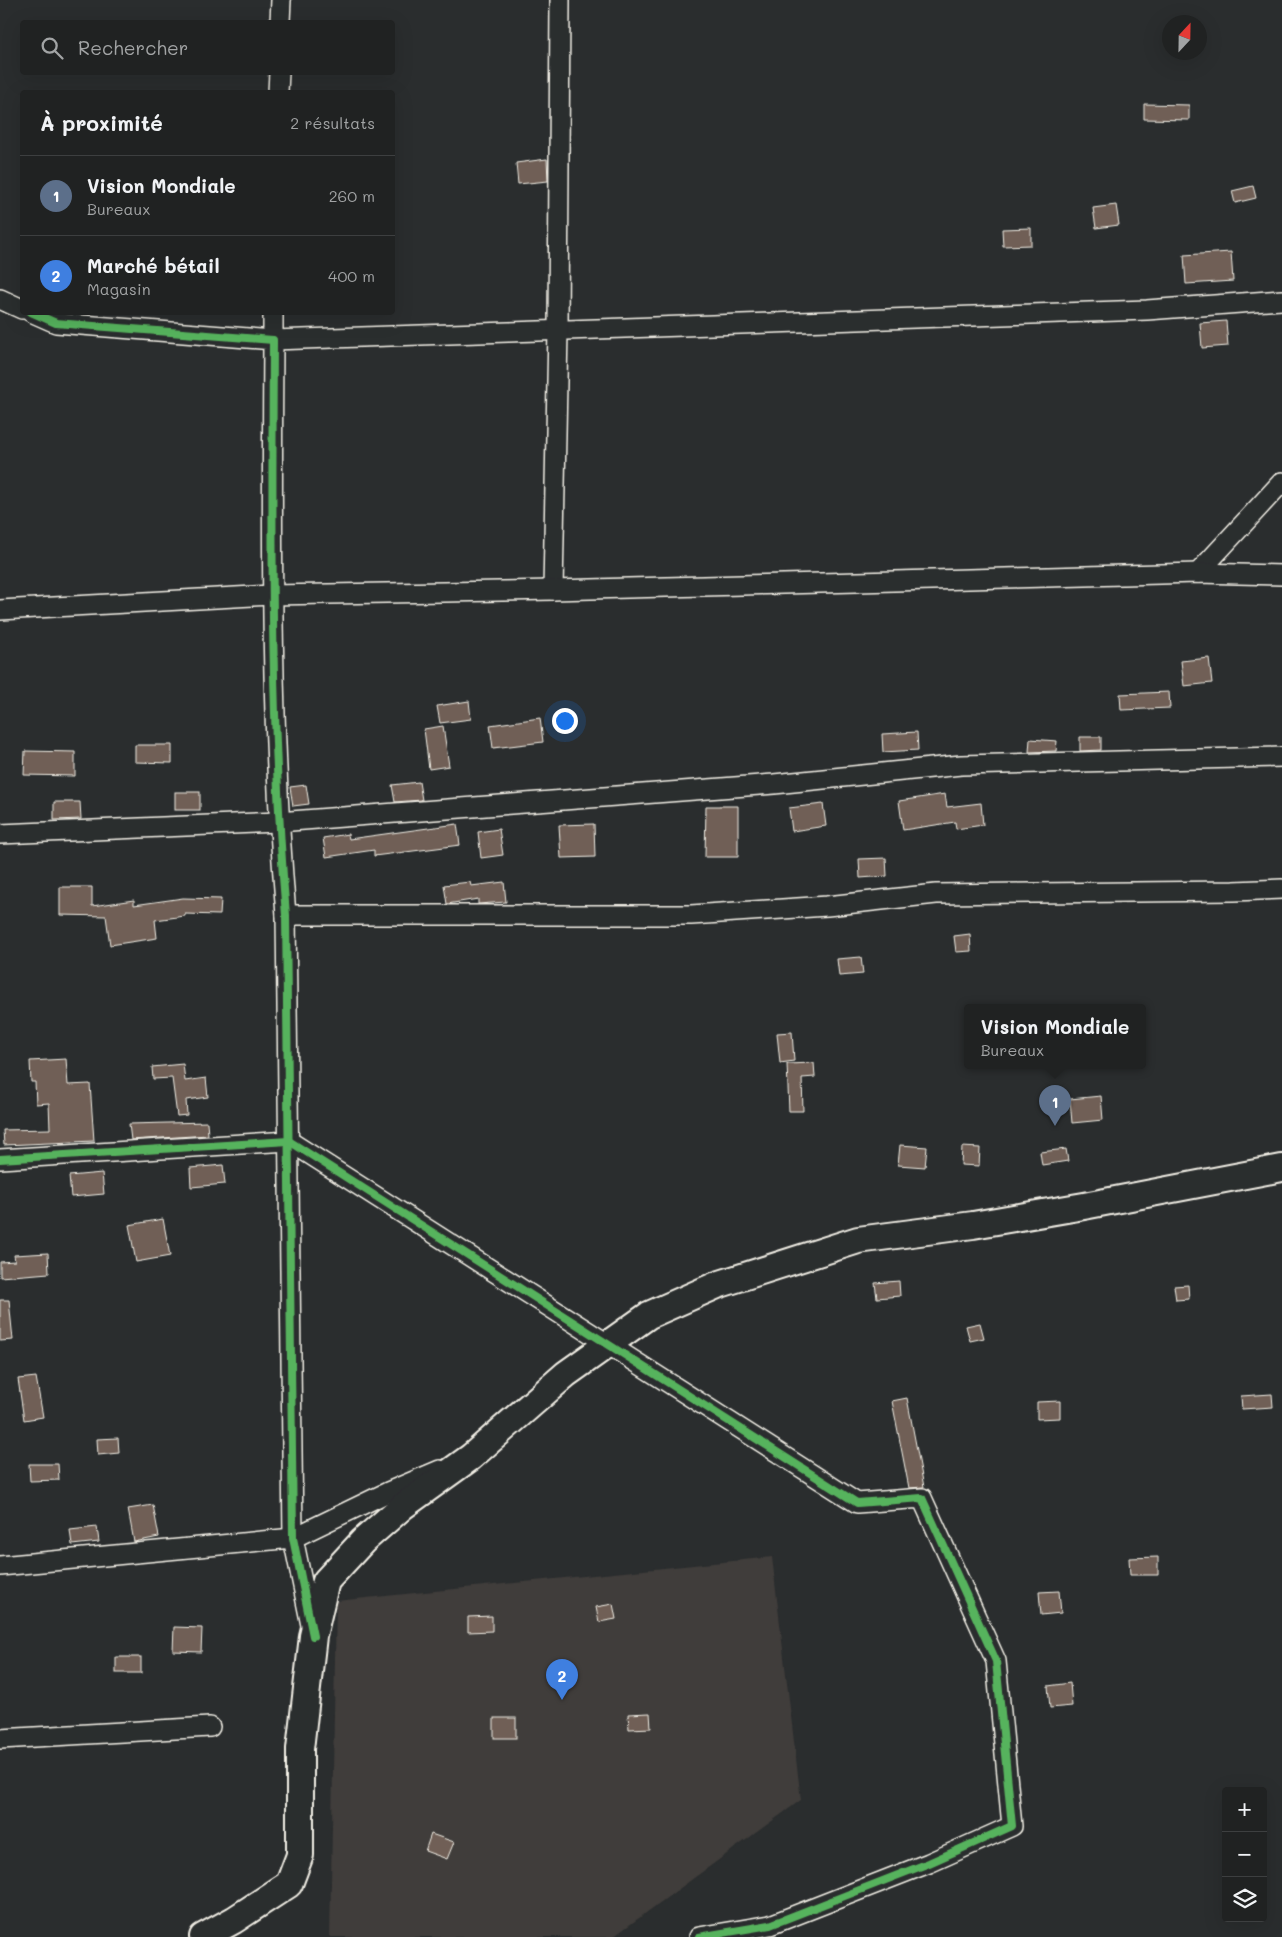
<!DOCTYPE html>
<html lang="fr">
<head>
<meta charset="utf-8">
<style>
  body { margin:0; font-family:Mali,sans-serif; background:#2d2f2f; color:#f1f3f6 }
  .controls { position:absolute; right:15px; bottom:15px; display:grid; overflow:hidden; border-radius:5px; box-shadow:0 5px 20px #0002 }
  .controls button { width:45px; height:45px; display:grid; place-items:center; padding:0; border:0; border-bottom:1px solid #3d3f40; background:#202222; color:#f1f3f6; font:25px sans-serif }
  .compass { position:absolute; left:1162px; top:15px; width:45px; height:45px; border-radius:50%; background:#202222; box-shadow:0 5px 20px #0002; rotate:22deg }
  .you { position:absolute; left:564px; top:720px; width:18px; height:18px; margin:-12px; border:4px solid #fff; border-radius:50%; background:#1a73e8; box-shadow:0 0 0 8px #1a73e833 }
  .badge { display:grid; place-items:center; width:32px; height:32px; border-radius:50%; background:#2563eb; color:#fff; font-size:16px; font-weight:700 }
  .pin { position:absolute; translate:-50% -41px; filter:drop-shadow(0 1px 2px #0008) }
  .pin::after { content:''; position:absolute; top:26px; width:18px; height:15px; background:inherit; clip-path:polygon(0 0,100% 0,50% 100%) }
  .popup { position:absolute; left:964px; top:1004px; width:182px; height:65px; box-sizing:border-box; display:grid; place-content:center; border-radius:5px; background:#202222; filter:drop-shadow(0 1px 4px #0005); font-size:16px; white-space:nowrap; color:#a2a4a5 }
  .popup b { font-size:19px; color:#f1f3f6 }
  .popup::after { content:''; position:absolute; left:50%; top:100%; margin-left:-10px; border:10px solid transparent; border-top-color:#202222 }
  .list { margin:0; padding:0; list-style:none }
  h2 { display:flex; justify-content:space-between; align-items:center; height:65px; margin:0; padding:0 20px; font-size:21px }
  h2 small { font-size:16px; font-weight:400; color:#a2a4a5 }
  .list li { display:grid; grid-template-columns:32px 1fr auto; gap:15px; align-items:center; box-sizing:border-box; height:80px; padding:0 20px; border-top:1px solid #3d3f40 }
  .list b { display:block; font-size:19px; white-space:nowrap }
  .list p { margin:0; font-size:16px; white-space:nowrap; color:#a2a4a5 }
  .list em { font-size:16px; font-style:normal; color:#a2a4a5 }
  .icon { flex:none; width:28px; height:28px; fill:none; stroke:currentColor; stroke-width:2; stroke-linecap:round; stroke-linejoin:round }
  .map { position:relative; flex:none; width:1282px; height:1937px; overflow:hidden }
  .search { position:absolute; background:#202222; box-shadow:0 5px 20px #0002; left:20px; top:20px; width:375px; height:55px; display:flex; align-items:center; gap:12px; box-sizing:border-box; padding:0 18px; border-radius:5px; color:#a2a4a5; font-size:19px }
  .panel { position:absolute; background:#202222; box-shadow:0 5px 20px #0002; left:20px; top:90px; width:375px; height:225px; border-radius:5px }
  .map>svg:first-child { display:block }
</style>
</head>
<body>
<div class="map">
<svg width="1282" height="1937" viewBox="0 0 1282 1937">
  <rect width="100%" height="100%" fill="#2a2d2e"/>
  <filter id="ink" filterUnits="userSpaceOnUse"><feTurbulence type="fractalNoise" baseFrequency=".02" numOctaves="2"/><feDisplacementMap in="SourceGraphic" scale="10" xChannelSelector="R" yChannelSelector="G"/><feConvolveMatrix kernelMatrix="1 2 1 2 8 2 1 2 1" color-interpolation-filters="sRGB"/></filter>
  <g filter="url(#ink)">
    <!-- built -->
    <polygon fill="#3f3c3a" points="772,1557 801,1800 613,1937 330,1937 336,1601"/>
    <!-- building -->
    <g fill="#6f5f56" stroke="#f4f1e8">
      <polygon points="1144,104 1189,105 1189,120 1144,119"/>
      <polygon points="547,159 548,181 518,184 516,163"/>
      <polygon points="1253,186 1256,198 1235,203 1232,191"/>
      <polygon points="1116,205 1119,225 1096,228 1093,208"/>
      <polygon points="1031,228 1031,245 1003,246 1002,229"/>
      <polygon points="1231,252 1233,281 1186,284 1184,255"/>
      <polygon points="1226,321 1228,346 1202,348 1200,323"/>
      <polygon points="1209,658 1212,683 1184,686 1181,661"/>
      <polygon points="1169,692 1170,708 1121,710 1120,694"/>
      <polygon points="469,701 471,719 440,723 437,706"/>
      <polygon points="540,718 543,742 493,748 490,725"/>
      <polygon points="443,726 449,766 429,769 424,729"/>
      <polygon points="917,732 918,750 883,752 882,734"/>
      <polygon points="1080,737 1101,737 1101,750 1080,751"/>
      <polygon points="1030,739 1057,741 1056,751 1029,752"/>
      <polygon points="135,745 172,745 172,763 135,762"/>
      <polygon points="25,751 75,752 75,776 24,775"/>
      <polygon points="419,782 422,800 395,802 392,785"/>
      <polygon points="306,785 309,804 293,806 290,787"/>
      <rect x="175" y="792" width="25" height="18"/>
      <polygon points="945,794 947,807 981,803 983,825 956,829 955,822 903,830 899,801"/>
      <polygon points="54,802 80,802 81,819 54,820"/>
      <polygon points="823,804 826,826 792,831 789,808"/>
      <polygon points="706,806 738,806 738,857 705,857"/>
      <polygon points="457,824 460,845 374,856 374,850 326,857 323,838 348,834 349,839"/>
      <polygon points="594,824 595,857 561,858 559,825"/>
      <polygon points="499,829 503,855 481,858 478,832"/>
      <polygon points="886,858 887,876 860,878 859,859"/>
      <polygon points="470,882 471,886 504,882 506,902 478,904 478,899 447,904 444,885"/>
      <polygon points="60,887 92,887 92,906 134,900 134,905 183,898 221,899 220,915 185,914 185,916 155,920 157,938 110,945 106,916 60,915"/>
      <polygon points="970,934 971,951 956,952 954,936"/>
      <polygon points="861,957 863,974 839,976 837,959"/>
      <polygon points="792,1032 794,1061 780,1063 777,1033"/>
      <polygon points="66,1059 68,1085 90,1084 94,1141 4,1145 3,1130 50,1129 49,1103 36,1104 35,1082 31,1082 30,1061"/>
      <polygon points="814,1063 815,1077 802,1078 803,1111 789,1111 787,1064"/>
      <polygon points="183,1064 185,1081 206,1078 208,1097 186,1100 187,1115 177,1116 172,1078 153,1079 152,1067"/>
      <polygon points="1101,1096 1103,1120 1072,1123 1070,1099"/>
      <polygon points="207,1122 208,1135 131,1140 129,1124"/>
      <polygon points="900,1145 927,1147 925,1167 898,1165"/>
      <polygon points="962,1147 980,1148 979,1166 961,1165"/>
      <polygon points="1066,1149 1068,1161 1042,1165 1040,1152"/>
      <polygon points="223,1165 225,1184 191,1187 190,1168"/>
      <polygon points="102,1173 104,1194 71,1197 69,1176"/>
      <polygon points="163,1219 170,1256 136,1262 129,1225"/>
      <polygon points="48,1253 49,1273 0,1277 0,1262 15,1261 14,1255"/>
      <polygon points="899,1281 900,1296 877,1298 875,1283"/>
      <polygon points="1188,1285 1189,1299 1176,1300 1174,1286"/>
      <polygon points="0,1300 9,1300 13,1340 0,1341"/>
      <polygon points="980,1323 984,1338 970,1341 966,1326"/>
      <polygon points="36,1377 43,1417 24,1420 18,1379"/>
      <polygon points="1272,1394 1273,1407 1242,1409 1241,1396"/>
      <polygon points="907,1398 924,1487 923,1487 909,1488 892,1401"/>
      <polygon points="1060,1401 1060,1418 1037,1419 1037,1402"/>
      <polygon points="118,1438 119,1453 98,1455 97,1439"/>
      <polygon points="29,1464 58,1464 59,1480 30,1481"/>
      <polygon points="153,1505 159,1537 134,1542 128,1509"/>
      <polygon points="97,1527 99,1542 72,1545 70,1530"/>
      <polygon points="1158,1557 1158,1575 1130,1575 1129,1558"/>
      <polygon points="1059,1591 1061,1613 1041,1615 1039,1592"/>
      <polygon points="613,1604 616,1619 599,1622 596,1607"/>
      <polygon points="492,1616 492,1631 468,1632 468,1617"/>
      <polygon points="174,1627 202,1628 201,1652 173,1651"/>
      <rect x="116" y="1657" width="25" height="16"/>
      <polygon points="1070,1683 1072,1706 1050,1708 1048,1686"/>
      <polygon points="650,1713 651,1728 629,1729 628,1714"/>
      <rect x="494" y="1718" width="22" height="20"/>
      <polygon points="431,1834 454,1842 447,1859 425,1851"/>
    </g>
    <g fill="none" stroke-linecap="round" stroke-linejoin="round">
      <!-- street casing -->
      <g stroke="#f4f1e8" stroke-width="22">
        <g id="street">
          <polyline points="280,22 281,0"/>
          <polyline points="278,92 279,72"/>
          <polyline points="0,299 22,309"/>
          <path d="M31,312L56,323L273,340C272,532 270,724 286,915L293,1538L312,1630"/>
          <polyline points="273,312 273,340 1147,310 1282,300"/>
          <polyline points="1198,573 1282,482"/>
          <polyline points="553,590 558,330 560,0"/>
          <polyline points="0,610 271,595 553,590 1198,573 1282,575"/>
          <polyline points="0,834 278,822 774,784 961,765 1282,757"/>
          <polyline points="286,915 691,915 827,906 936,894 1234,891 1282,889"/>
          <polyline points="0,1159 289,1141 857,1503 922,1498 996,1661 1012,1826 929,1863 770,1925 699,1937"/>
          <polyline points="0,1566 293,1538 388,1492 440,1470"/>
          <polyline points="0,1739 210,1727"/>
        </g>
      </g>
      <!-- secondary casing -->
      <g stroke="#f4f1e8" stroke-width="30">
        <polyline id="secondary" points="203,1937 234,1920 289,1884 300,1855 300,1749 313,1636 326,1581 363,1541 403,1506 471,1457 566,1374 649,1315 717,1285 858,1240 973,1225 1084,1206 1282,1168"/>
      </g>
      <!-- street -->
      <use href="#street" stroke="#2a2d2e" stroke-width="19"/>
      <!-- secondary -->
      <use href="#secondary" stroke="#2a2d2e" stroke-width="26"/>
      <!-- cycleway casing -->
      <g stroke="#2a2d2e" stroke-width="11">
        <g id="cycleway">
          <path d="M31,312L56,323L273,340C272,532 270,724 286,915L293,1538L313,1636"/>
          <polyline points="0,1159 289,1141 857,1503 922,1498 996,1661 1012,1826 929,1863 770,1925 699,1937"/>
        </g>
      </g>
      <!-- cycleway -->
      <use href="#cycleway" stroke="#56b35d" stroke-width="8"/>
    </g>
  </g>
</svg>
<div class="controls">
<button>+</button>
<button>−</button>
<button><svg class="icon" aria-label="layers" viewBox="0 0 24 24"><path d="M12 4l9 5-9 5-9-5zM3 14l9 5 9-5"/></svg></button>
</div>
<svg class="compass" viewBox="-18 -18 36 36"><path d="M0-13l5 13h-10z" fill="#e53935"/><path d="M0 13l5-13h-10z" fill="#a2a4a5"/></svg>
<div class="you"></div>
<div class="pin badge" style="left:1055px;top:1126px;background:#5c6f8a">1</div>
<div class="popup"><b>Vision Mondiale</b>Bureaux</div>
<div class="pin badge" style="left:562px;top:1700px;background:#3f7fe0">2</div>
<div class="search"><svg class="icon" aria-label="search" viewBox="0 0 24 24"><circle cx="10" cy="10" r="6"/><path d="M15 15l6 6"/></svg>Rechercher</div>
<section class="panel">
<h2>À proximité<small>2 résultats</small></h2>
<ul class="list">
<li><span class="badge" style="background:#5c6f8a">1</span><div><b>Vision Mondiale</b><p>Bureaux</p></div><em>260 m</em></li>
<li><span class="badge" style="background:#3f7fe0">2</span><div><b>Marché bétail</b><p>Magasin</p></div><em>400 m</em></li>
</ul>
</section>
</div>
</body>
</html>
